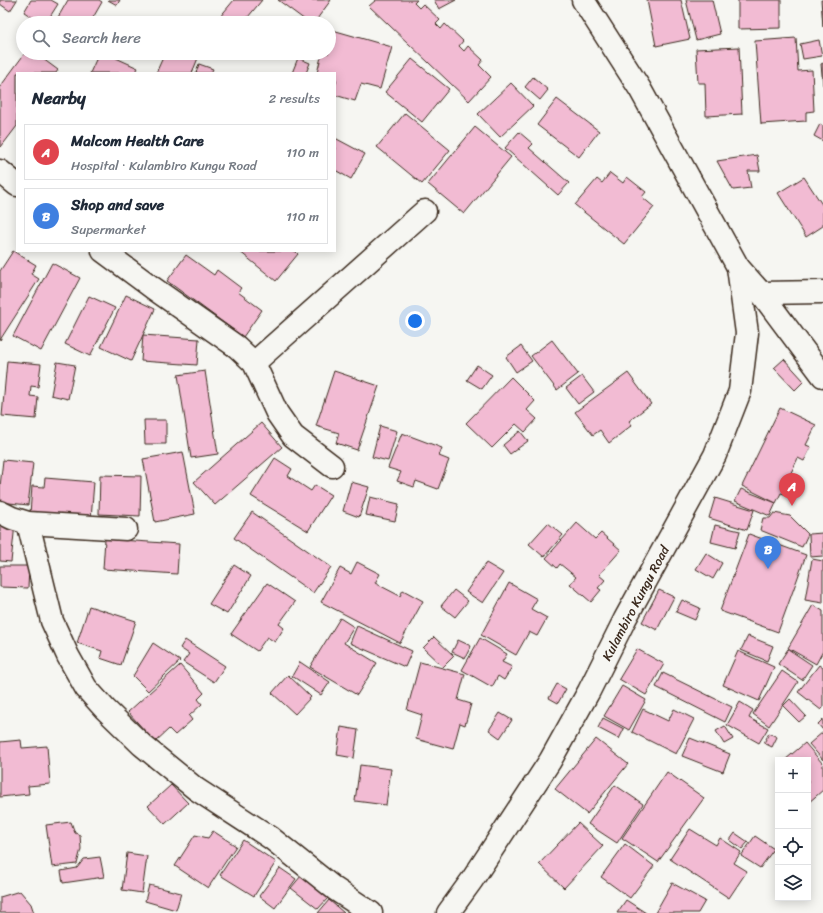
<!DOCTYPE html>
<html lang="en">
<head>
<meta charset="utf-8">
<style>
  body { margin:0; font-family:Sriracha,sans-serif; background:#f2f2f3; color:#1f2937 }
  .controls { position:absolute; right:12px; bottom:12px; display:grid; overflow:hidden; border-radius:0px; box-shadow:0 2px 10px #0003 }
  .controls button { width:36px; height:36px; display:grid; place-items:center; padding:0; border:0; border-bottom:1px solid #e0e1e3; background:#fff; color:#1f2937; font:20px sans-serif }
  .you { position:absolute; left:415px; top:321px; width:14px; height:14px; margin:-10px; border:3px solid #fff; border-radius:50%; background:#1a73e8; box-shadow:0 0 0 6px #1a73e833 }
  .badge { display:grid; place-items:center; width:26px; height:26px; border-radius:50%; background:#3b2a1e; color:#fff; font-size:13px; font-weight:700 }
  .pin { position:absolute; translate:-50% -33px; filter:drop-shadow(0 1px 2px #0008) }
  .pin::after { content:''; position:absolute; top:21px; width:14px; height:12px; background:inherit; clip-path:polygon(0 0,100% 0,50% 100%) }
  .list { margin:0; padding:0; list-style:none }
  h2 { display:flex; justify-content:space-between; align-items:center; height:52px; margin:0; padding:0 16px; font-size:17px }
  h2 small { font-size:13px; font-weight:400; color:#747a83 }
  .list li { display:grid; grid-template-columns:26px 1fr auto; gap:12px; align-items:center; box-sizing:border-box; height:56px; margin:0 8px 8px; padding:0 8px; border:1px solid #e0e1e3; border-radius:0px }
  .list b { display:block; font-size:15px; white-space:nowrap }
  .list p { margin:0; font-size:13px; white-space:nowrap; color:#747a83 }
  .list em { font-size:13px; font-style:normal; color:#747a83 }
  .icon { flex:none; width:22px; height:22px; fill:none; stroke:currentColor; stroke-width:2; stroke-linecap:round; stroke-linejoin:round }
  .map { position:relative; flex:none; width:823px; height:913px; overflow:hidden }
  .search { position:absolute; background:#fff; box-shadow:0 2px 10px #0003; left:16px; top:16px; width:320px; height:44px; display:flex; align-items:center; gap:10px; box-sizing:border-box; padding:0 14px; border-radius:22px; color:#747a83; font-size:15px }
  .panel { position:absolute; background:#fff; box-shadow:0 2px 10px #0003; left:16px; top:72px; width:320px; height:180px; border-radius:0px }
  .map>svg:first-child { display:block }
</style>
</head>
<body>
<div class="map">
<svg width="823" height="913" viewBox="0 0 823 913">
  <rect width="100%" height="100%" fill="#f6f6f2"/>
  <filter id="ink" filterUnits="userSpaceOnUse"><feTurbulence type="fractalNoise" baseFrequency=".025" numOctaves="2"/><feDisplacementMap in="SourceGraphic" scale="8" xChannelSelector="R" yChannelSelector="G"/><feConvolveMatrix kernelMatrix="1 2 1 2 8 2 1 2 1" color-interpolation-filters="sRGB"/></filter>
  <g filter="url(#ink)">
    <!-- building -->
    <g fill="#f2bbd3" stroke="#3b2a1e">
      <polygon points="0,0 17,0 10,11 0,4"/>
      <polygon points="31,0 51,0 58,4 46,23 41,23 24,12"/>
      <polygon points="68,0 99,0 102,2 90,23 64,23 57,19"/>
      <polygon points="108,0 120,0 117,5"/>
      <polygon points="234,0 262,0 248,17 255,23 225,23 219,18"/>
      <polygon points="278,0 331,0 314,23 309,23"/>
      <polygon points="376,0 417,0 414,3 419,8 423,4 440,20 436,24 441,29 445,24 463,41 459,46 464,51 468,46 483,60 479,65 491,77 469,101 369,6"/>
      <polygon points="434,0 456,0 439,9"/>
      <polygon points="647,0 681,0 690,39 656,46"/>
      <polygon points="686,0 712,0 720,34 696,40"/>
      <polygon points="738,0 781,0 781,28 738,29"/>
      <polygon points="821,0 823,0 823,27"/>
      <polygon points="329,29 392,47 380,89 361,84 355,101 335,95 335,86 337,80 335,80 335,73 317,73 322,53 329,53"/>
      <polygon points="796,38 798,71 812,70 814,111 806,112 806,121 761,124 755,41"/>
      <polygon points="819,40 822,56 803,59 800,44"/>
      <polygon points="739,47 742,114 706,116 705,83 698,83 696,49"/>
      <polygon points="25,53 35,53 58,70 56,73 17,73 17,126 1,147 0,146 0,87"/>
      <polygon points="99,53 115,53 118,54 116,58 138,68 135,73 90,73"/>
      <polygon points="165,53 200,53 192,73 156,73"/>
      <polygon points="298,58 310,63 306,73 292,73"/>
      <polygon points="412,59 449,89 422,122 385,92"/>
      <polygon points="823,63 823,85 821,64"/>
      <polygon points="199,64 213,69 211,73 196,73"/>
      <polygon points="533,77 548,90 540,100 525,87"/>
      <polygon points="511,83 533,106 500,137 478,114"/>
      <polygon points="557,99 599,131 579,157 537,125"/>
      <polygon points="405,113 450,150 422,184 377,147"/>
      <polygon points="820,124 823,126 823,141 814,136"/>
      <polygon points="475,127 511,157 464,214 428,184"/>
      <polygon points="519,132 533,144 529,148 569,183 558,195 505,148"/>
      <polygon points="335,138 365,154 351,179 335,170"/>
      <polygon points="757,155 760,171 748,171 751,188 733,190 717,161"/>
      <polygon points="610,173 623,183 627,177 646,192 642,197 654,207 624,244 575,205 597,179 602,183"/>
      <polygon points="804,177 823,206 823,226 806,237 778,193"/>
      <polygon points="13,251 36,265 31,274 39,279 0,340 0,271"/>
      <polygon points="239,251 295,251 298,254 276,281"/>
      <polygon points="186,255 214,275 217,270 241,288 238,292 262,310 243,337 167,281"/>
      <polygon points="52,263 80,278 41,351 13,336"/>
      <polygon points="126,295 155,309 131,361 101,347"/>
      <polygon points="89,296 115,308 90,356 65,344"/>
      <polygon points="143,335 199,339 197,365 141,361"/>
      <polygon points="552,340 578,374 557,390 531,356"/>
      <polygon points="521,346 532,361 516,372 506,357"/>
      <polygon points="784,359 804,381 795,390 774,368"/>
      <polygon points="7,361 41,364 38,387 31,386 30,396 38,397 36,419 2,416"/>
      <polygon points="57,362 75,365 68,399 51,395"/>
      <polygon points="477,365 492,375 482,389 467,380"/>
      <polygon points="205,371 218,454 191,458 178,375"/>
      <polygon points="334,371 379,386 357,450 336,443 339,433 316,426"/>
      <polygon points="628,373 651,404 629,421 632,425 609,443 600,430 593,435 575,412"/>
      <polygon points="582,376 594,392 578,404 566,388"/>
      <polygon points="511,377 535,401 527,410 537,419 525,432 516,424 492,448 466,423"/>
      <polygon points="780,408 816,425 806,445 811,447 804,461 798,458 788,479 794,482 788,495 781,493 776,503 742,486"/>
      <polygon points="144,420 166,420 166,444 145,444"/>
      <polygon points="261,423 282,447 215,505 194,482"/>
      <polygon points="380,426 397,431 388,461 372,457"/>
      <polygon points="520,431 528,441 510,454 503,445"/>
      <polygon points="402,433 442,448 439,456 449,460 438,489 416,481 414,487 397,481 401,472 388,468"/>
      <polygon points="183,452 195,514 155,522 143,459"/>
      <polygon points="275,458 292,469 288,476 311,491 315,485 331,495 308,531 251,496"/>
      <polygon points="3,460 33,463 28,505 0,502 0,486"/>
      <polygon points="100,475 141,476 140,516 99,514"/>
      <polygon points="45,478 94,482 91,519 30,514 32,486 44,487"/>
      <polygon points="351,482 369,487 359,517 343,511"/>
      <polygon points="741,489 776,503 770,516 735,501"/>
      <polygon points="370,497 399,504 395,521 366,515"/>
      <polygon points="715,498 754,510 747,530 709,518"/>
      <polygon points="252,512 331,567 313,593 234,538"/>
      <polygon points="774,513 790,516 808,534 802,547 760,530 763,518 770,518"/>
      <polygon points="0,522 15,524 11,562 0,561"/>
      <polygon points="548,523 563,535 544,557 529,544"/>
      <polygon points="577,523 595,539 601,533 621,550 599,575 605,580 598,588 601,590 591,602 570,584 576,577 560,564 557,568 546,558"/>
      <polygon points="715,525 740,531 735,548 711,542"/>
      <polygon points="823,533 823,556 810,557 809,534"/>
      <polygon points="749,534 806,555 778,632 720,611"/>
      <polygon points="105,539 179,544 177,574 103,569"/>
      <polygon points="706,553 722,563 713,579 696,569"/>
      <polygon points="812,559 823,561 823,603 805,600"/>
      <polygon points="357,562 380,574 375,583 400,596 403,590 423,601 400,643 321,602 340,568 351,574"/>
      <polygon points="486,563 503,573 483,603 466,592"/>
      <polygon points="234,565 251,576 227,614 209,604"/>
      <polygon points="0,566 29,566 28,588 0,587"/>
      <polygon points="267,583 295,602 279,624 284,628 275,642 267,637 257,651 231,634"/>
      <polygon points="509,583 537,599 531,609 547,618 537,636 529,632 516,655 481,635"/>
      <polygon points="454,590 468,601 455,617 441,606"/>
      <polygon points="659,590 674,597 657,630 642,622"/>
      <polygon points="682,600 700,608 695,620 676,612"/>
      <polygon points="813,605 823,611 823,651 816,664 788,648"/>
      <polygon points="89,606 136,621 121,665 100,658 102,651 77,643"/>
      <polygon points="340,618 354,627 344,643 377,663 357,695 310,667"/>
      <polygon points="357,626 412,651 405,667 350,643"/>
      <polygon points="748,636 773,646 767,661 741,650"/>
      <polygon points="434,637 454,656 443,667 423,648"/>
      <polygon points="480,638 507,654 502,662 512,667 504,680 498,676 492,687 462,670"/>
      <polygon points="185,640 225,666 214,682 183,662 189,654 180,648"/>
      <polygon points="458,640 471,646 465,658 452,652"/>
      <polygon points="153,643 180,661 148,691 133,676"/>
      <polygon points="637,649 664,664 646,695 619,679"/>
      <polygon points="788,649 812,665 802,680 778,664"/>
      <polygon points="738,651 774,667 759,701 723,685"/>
      <polygon points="300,662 330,682 321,695 292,676"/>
      <polygon points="420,662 465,674 458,700 471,704 465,725 460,723 453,749 416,739 422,715 407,710"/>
      <polygon points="180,665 204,693 198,699 202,704 189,716 192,720 175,735 169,729 155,742 128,712"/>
      <polygon points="819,665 823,668 823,708 821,710 798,692"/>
      <polygon points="782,671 798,682 769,726 753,714"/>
      <polygon points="663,673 732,707 725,722 656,687"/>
      <polygon points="288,675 311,697 295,714 272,693"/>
      <polygon points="557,684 566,689 558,703 549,698"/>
      <polygon points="622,686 646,700 629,730 604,716"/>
      <polygon points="790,699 806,716 799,722 783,706"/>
      <polygon points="740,702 753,710 749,718 768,728 759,743 727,725"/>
      <polygon points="643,709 668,721 674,709 694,719 676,754 632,732"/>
      <polygon points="500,713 512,720 500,738 489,730"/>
      <polygon points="603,718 624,729 619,739 598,728"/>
      <polygon points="823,719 823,730 818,724"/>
      <polygon points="725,726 733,739 724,744 716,731"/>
      <polygon points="341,727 358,730 354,758 337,755"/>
      <polygon points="823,732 823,760 809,744"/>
      <polygon points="769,733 777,737 772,747 764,743"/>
      <polygon points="690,738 730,754 723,772 682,756"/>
      <polygon points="596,739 628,764 587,814 555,789"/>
      <polygon points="21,740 22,748 47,746 50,784 28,786 29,794 0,797 0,742"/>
      <polygon points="805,743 823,764 823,790 808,803 808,760 785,760"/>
      <polygon points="360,765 391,769 386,805 355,801"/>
      <polygon points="667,772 704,798 658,862 622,838"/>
      <polygon points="171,785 188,803 165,824 148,806"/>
      <polygon points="615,785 643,804 617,843 588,824"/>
      <polygon points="71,822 75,833 80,835 81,849 77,864 52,867 46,825"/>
      <polygon points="578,823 603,846 564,888 539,864"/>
      <polygon points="690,829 716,845 720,838 741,852 734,863 747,871 729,898 670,859"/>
      <polygon points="213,831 236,846 208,888 175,866 195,835 208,838"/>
      <polygon points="735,833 748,842 742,849 730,840"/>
      <polygon points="755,836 774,849 760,868 741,856"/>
      <polygon points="243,840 276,862 254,896 220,875"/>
      <polygon points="625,844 654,866 630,898 601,877"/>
      <polygon points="127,853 147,856 142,893 122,890"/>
      <polygon points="100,857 104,877 63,883 61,871 77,868 84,859"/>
      <polygon points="280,868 296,879 275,908 259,896"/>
      <polygon points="301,876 328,898 318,909 291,888"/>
      <polygon points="672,883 705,901 698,913 655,913"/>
      <polygon points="149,885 181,893 176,910 145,901"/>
      <polygon points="20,891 31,904 34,913 0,913 0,897"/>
      <polygon points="329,900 344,913 318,913"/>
      <polygon points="626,900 646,913 617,913"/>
    </g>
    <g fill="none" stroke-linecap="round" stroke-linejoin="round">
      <!-- minor casing -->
      <g stroke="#3b2a1e" stroke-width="25">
        <g id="minor">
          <polyline points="583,0 640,89 738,267 761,293 823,376"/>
          <polyline points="0,171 17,185"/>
          <polyline points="103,251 153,288 237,347 254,363 277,413 293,436 332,466"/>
          <polyline points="761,293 823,292"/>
          <polyline points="254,363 425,211"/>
          <polyline points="0,512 12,518 28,523 126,529"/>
          <polyline points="28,523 52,621 68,656 86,688 105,709 142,745 196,789 271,838 335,889 371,913"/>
          <polyline points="448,913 472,880 550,761 589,691 625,619 715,455 740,391 747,333 738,267"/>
        </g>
      </g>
      <!-- minor -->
      <use href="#minor" stroke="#f6f6f2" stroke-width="22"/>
    </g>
  </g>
  <g text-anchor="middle" stroke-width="3.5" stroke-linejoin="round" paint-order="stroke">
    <!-- street labels -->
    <g font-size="13" fill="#3b2a1e" stroke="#f6f6f2">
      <text transform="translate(635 603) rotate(-62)" y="5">Kulambiro Kungu Road</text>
    </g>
  </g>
</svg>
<div class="controls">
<button>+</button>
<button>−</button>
<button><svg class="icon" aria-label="locate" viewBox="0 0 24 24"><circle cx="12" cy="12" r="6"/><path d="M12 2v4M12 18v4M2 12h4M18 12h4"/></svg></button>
<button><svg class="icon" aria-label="layers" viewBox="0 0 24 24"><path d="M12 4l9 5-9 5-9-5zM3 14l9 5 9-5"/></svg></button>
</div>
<div class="you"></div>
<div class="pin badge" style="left:792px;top:506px;background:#e0444e">A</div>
<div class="pin badge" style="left:768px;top:569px;background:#3f7fe0">B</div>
<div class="search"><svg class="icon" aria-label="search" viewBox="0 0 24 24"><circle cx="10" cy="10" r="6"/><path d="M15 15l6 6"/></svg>Search here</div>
<section class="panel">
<h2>Nearby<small>2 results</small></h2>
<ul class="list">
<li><span class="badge" style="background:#e0444e">A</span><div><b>Malcom Health Care</b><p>Hospital · Kulambiro Kungu Road</p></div><em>110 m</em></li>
<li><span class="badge" style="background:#3f7fe0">B</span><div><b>Shop and save</b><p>Supermarket</p></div><em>110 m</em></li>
</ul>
</section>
</div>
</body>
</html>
